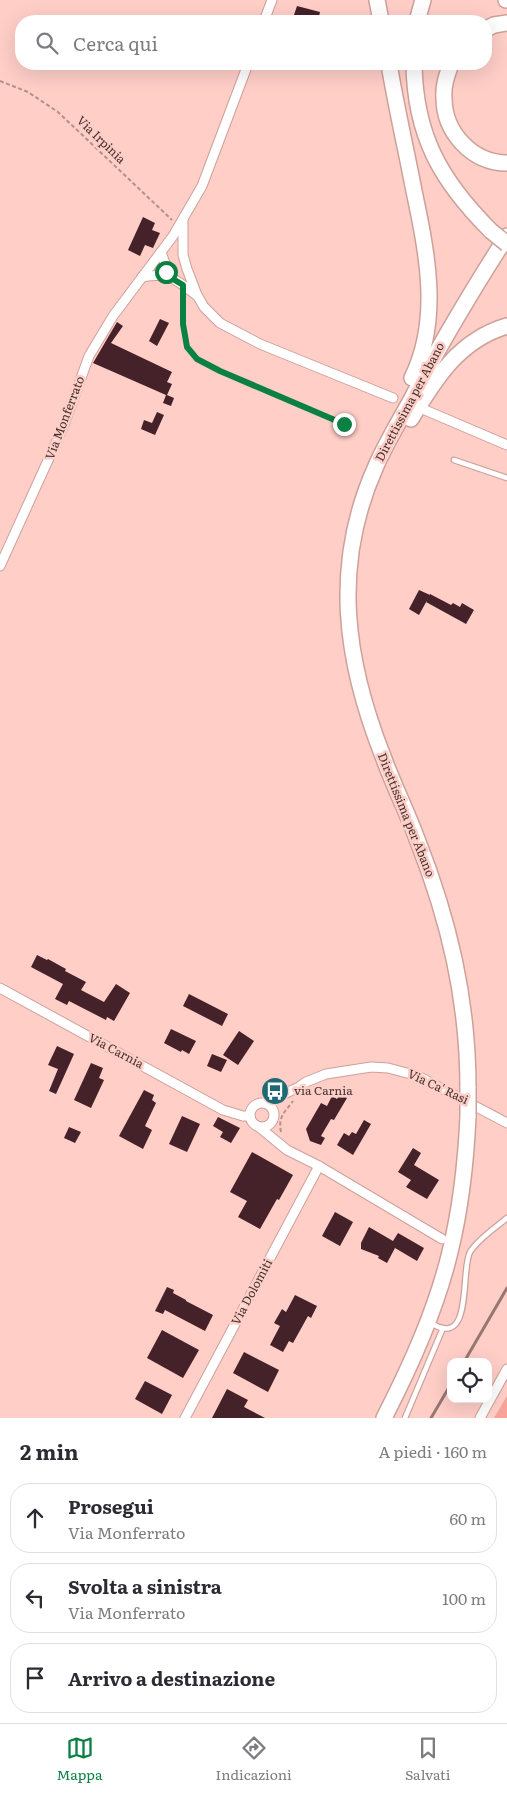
<!DOCTYPE html>
<html lang="it">
<head>
<meta charset="utf-8">
<style>
  body { margin:0; font-family:Literata,serif; background:#f2f2f3; color:#2b2b33 }
  .controls { position:absolute; right:15px; bottom:15px; display:grid; overflow:hidden; border-radius:10px; box-shadow:0 5px 20px #0002 }
  .controls button { width:45px; height:45px; display:grid; place-items:center; padding:0; border:0; border-bottom:1px solid #e1e1e2; background:#fff; color:#2b2b33; font:25px sans-serif }
  .stop { position:absolute; width:15px; height:15px; margin:-11px; border:4px solid #0b8043; border-radius:50%; background:#fff }
  .stop.end { background:#0b8043; border-color:#fff; box-shadow:0 1px 5px #0008 }
  .list { margin:0; padding:0; list-style:none }
  h2 { display:flex; justify-content:space-between; align-items:center; height:65px; margin:0; padding:0 20px; font-size:21px }
  h2 small { font-size:16px; font-weight:400; color:#7c7c81 }
  .list li { display:grid; grid-template-columns:32px 1fr auto; gap:15px; align-items:center; box-sizing:border-box; height:70px; margin:0 10px 10px; padding:0 10px; border:1px solid #e1e1e2; border-radius:20px }
  .list b { display:block; font-size:19px; white-space:nowrap }
  .list p { margin:0; font-size:16px; white-space:nowrap; color:#7c7c81 }
  .list em { font-size:16px; font-style:normal; color:#7c7c81 }
  .icon { flex:none; width:28px; height:28px; fill:none; stroke:currentColor; stroke-width:2; stroke-linecap:round; stroke-linejoin:round }
  .map { position:relative; flex:none; width:507px; height:1418px; overflow:hidden }
  .search { position:absolute; background:#fff; box-shadow:0 5px 20px #0002; left:15px; right:15px; top:15px; height:55px; display:flex; align-items:center; gap:12px; box-sizing:border-box; padding:0 18px; border-radius:20px; color:#7c7c81; font-size:19px }
  .sheet { height:305px; background:#fff }
  nav { display:flex; justify-content:space-around; align-items:center; box-sizing:border-box; height:70px; border-top:1px solid #e1e1e2; background:#fff; font-size:14px; color:#7c7c81 }
  nav a { display:grid; justify-items:center; gap:2px }
  nav .on { color:#0b8043 }
  .map>svg:first-child { display:block }
</style>
</head>
<body>
<div class="map">
<svg width="507" height="1418" viewBox="0 0 507 1418">
  <rect width="100%" height="100%" fill="#fecec7"/>
  <!-- green -->
  <polygon fill="#f6a398" points="507,1396 507,1418 494,1418"/>
  <!-- building -->
  <g fill="#452129">
    <polygon points="297,6 320,12 318,21 292,21"/>
    <polygon points="143,217 155,223 152,230 160,233 153,248 145,245 140,256 128,250"/>
    <polygon points="160,319 169,323 157,346 149,341"/>
    <polygon points="117,322 123,326 111,343 172,372 167,382 172,384 167,395 174,398 171,406 163,403 166,395 93,363"/>
    <polygon points="157,412 164,415 155,435 141,429 144,420 152,423"/>
    <polygon points="419,590 430,595 419,615 409,609"/>
    <polygon points="430,594 451,605 453,603 460,607 462,603 474,610 466,624 426,602"/>
    <polygon points="37,955 47,960 48,959 66,969 65,971 86,982 81,990 104,1002 116,984 130,993 114,1021 107,1017 106,1020 69,1001 67,1005 55,999 63,984 31,967"/>
    <polygon points="189,994 228,1014 222,1026 183,1006"/>
    <polygon points="171,1029 196,1041 189,1054 182,1050 181,1052 164,1043"/>
    <polygon points="239,1031 254,1041 238,1065 223,1055"/>
    <polygon points="57,1046 74,1054 56,1094 49,1091 58,1069 48,1065"/>
    <polygon points="212,1054 227,1060 221,1072 207,1066"/>
    <polygon points="91,1063 103,1068 99,1078 104,1080 91,1108 74,1100"/>
    <polygon points="144,1090 154,1095 152,1100 156,1103 145,1126 152,1130 143,1149 119,1136"/>
    <polygon points="340,1094 347,1098 334,1120 331,1119 321,1136 325,1138 321,1145 310,1141 306,1129 321,1103 327,1106 332,1096 337,1099"/>
    <polygon points="182,1116 200,1124 187,1152 169,1144"/>
    <polygon points="218,1117 240,1128 231,1143 220,1137 223,1132 213,1126"/>
    <polygon points="364,1120 371,1124 353,1155 337,1145 344,1133 349,1136 352,1132 356,1134"/>
    <polygon points="69,1127 81,1132 75,1143 64,1138"/>
    <polygon points="413,1148 421,1153 414,1165 439,1180 427,1199 406,1187 411,1180 398,1172"/>
    <polygon points="252,1152 293,1175 279,1200 277,1199 260,1229 238,1217 247,1201 230,1192"/>
    <polygon points="335,1212 353,1222 340,1246 322,1236"/>
    <polygon points="369,1227 393,1241 398,1233 424,1248 417,1261 395,1248 387,1263 378,1258 379,1256 361,1249 361,1243"/>
    <polygon points="167,1287 174,1290 173,1293 186,1300 186,1301 213,1315 205,1331 165,1310 163,1314 155,1311"/>
    <polygon points="295,1295 317,1306 311,1318 308,1316 293,1343 289,1341 283,1352 270,1345 280,1326 274,1323 282,1309 286,1312"/>
    <polygon points="162,1330 199,1350 183,1378 147,1358"/>
    <polygon points="244,1352 279,1370 268,1392 233,1373"/>
    <polygon points="145,1381 172,1395 162,1414 135,1399"/>
    <polygon points="227,1389 248,1400 244,1407 265,1418 212,1418"/>
  </g>
  <g fill="none" stroke-linecap="round" stroke-linejoin="round">
    <!-- service casing -->
    <g stroke="#cea09a" stroke-width="7">
      <g id="service">
        <polyline points="454,460 507,478"/>
        <path d="M431,1323C474,1350 460,1270 470,1252C478,1239 495,1228 507,1218"/>
        <polyline points="405,1418 443,1328"/>
      </g>
    </g>
    <!-- minor casing -->
    <g stroke="#cea09a" stroke-width="11">
      <g id="minor">
        <polyline points="264,21 272,0"/>
        <polyline points="183,221 183,255 187,269 197,295 204,307 220,323 260,344 393,398"/>
        <polyline points="161,252 169,275"/>
        <path d="M142,277C170,272 175,279 196,295"/>
        <polyline points="425,410 507,445"/>
        <polyline points="0,566 64,425 89,356 113,316 173,236 202,186 248,64"/>
        <polyline points="0,988 223,1110 243,1116 250,1116"/>
        <polyline points="265,1103 299,1087 306,1082 326,1074 371,1067 388,1068 418,1076 507,1123"/>
        <circle cx="262" cy="1115" r="12"/>
        <polyline points="259,1127 287,1150 319,1166 442,1239"/>
        <polyline points="185,1418 319,1166"/>
        <polyline points="480,1418 507,1369"/>
      </g>
    </g>
    <!-- trunk casing -->
    <g stroke="#cea09a" stroke-width="18">
      <g id="trunk">
        <polyline points="377,0 381,21"/>
        <polyline points="506,0 507,0"/>
        <polyline points="417,21 423,0"/>
        <polyline points="486,29 494,25 507,23"/>
        <path d="M389,64C396,106 406,149 414,191C427,253 441,319 412,378"/>
        <path d="M414,64C415,136 441,181 491,231"/>
        <path d="M451,64C447,75 443,85 444,98C444,132 472,163 507,163"/>
        <path d="M411,419C435,379 459,340 507,326"/>
        <path d="M468,1088C468,1000 449,920 417,839C407,812 394,786 384,759C345,661 331,566 376,466C386,443 400,420 412,398C441,342 473,289 507,236"/>
        <path d="M384,1418C411,1365 436,1310 450,1252C461,1207 466,1161 468,1116"/>
      </g>
    </g>
    <!-- path -->
    <g stroke="#b5908b" stroke-width="2" stroke-dasharray="4 2.5" stroke-linecap="butt">
      <polyline points="0,81 28,92 58,112 172,220"/>
      <polyline points="183,297 183,324 187,347 197,359 220,371 344,424"/>
      <path d="M281,1132C278,1117 284,1113 293,1101"/>
    </g>
    <!-- service -->
    <use href="#service" stroke="#fff" stroke-width="4.5"/>
    <!-- minor -->
    <use href="#minor" stroke="#fff" stroke-width="9"/>
    <!-- trunk -->
    <use href="#trunk" stroke="#fff" stroke-width="15"/>
    <!-- rail -->
    <g stroke="#967772" stroke-width="3">
      <polyline points="464,1362 507,1288"/>
      <polyline points="431,1418 451,1384"/>
    </g>
    <!-- trunk-bridge casing -->
    <g stroke="#cea09a" stroke-width="18" stroke-linecap="butt">
      <g id="trunk-bridge">
        <polyline points="491,231 507,244"/>
        <polyline points="468,1116 468,1088"/>
      </g>
    </g>
    <!-- trunk-bridge -->
    <use href="#trunk-bridge" stroke="#fff" stroke-width="15"/>
  </g>
  <g fill="none" stroke-linecap="round" stroke-linejoin="round">
    <!-- route -->
    <polyline stroke="#0b8043" stroke-width="6" points="166,272 168,276 183,285 183,324 187,347 197,359 220,371 344,424"/>
  </g>
  <!-- icons -->
  <defs>
    <g id="bus-disc" transform="scale(1.4375)"><circle r="9.5" fill="#1e6973" stroke="#fecec7"/><path d="M-5-6H5V4H4V6H2V4H-2V6H-4V4H-5ZM-3.5-4V0h7V-4ZM-3.5 1.2v1.5H-2V1.2ZM2 1.2v1.5H3.5V1.2Z" fill="#fff"/></g>
  </defs>
  <g fill-rule="evenodd">
    <use href="#bus-disc" x="275" y="1091"/>
  </g>
  <g text-anchor="middle" stroke-width="5" stroke-linejoin="round" paint-order="stroke">
    <!-- street labels -->
    <g font-size="12" fill="#45322f" stroke="#fecec7">
      <text transform="translate(101 140) rotate(44)" y="4">Via Irpinia</text>
      <text transform="translate(410 402) rotate(-62)" y="4">Direttissima per Abano</text>
      <text transform="translate(65 418) rotate(-69)" y="4">Via Monferrato</text>
      <text transform="translate(406 815) rotate(68)" y="4">Direttissima per Abano</text>
      <text transform="translate(116 1051) rotate(28)" y="4">Via Carnia</text>
      <text transform="translate(438 1087) rotate(25)" y="4">Via Ca' Rasi</text>
      <text transform="translate(252 1292) rotate(-62)" y="4">Via Dolomiti</text>
    </g>
    <!-- poi labels -->
    <g font-size="12" fill="#45322f" stroke="#fecec7" text-anchor="start">
      <text x="294" y="1095">via Carnia</text>
    </g>
  </g>
</svg>
<div class="controls">
<button><svg class="icon" aria-label="locate" viewBox="0 0 24 24"><circle cx="12" cy="12" r="6"/><path d="M12 2v4M12 18v4M2 12h4M18 12h4"/></svg></button>
</div>
<div class="stop" style="left:166px;top:272px"></div>
<div class="stop end" style="left:344px;top:424px"></div>
<div class="search"><svg class="icon" aria-label="search" viewBox="0 0 24 24"><circle cx="10" cy="10" r="6"/><path d="M15 15l6 6"/></svg>Cerca qui</div>
</div>
<section class="sheet">
<h2>2 min<small>A piedi · 160 m</small></h2>
<ul class="list">
<li><svg class="icon" aria-label="ahead" viewBox="0 0 24 24"><path d="M12 20V5M6 11l6-6 6 6"/></svg><div><b>Prosegui</b><p>Via Monferrato</p></div><em>60 m</em></li>
<li><svg class="icon" aria-label="left" viewBox="0 0 24 24"><path d="M17 20v-9H6M10 6l-5 5 5 5"/></svg><div><b>Svolta a sinistra</b><p>Via Monferrato</p></div><em>100 m</em></li>
<li><svg class="icon" aria-label="arrive" viewBox="0 0 24 24"><path d="M6 21V4h12l-3 4 3 4H6"/></svg><div><b>Arrivo a destinazione</b></div></li>
</ul>
</section>
<nav>
<a class="on"><svg class="icon" aria-label="map" viewBox="0 0 24 24"><path d="M3 6l6-2 6 2 6-2v14l-6 2-6-2-6 2zM9 4v14M15 6v14"/></svg>Mappa</a>
<a><svg class="icon" aria-label="directions" viewBox="0 0 24 24"><path d="M12 3l9 9-9 9-9-9zM9 14v-3h6M13 9l2 2-2 2"/></svg>Indicazioni</a>
<a><svg class="icon" aria-label="saved" viewBox="0 0 24 24"><path d="M7 4h10v16l-5-4-5 4z"/></svg>Salvati</a>
</nav>
</body>
</html>
